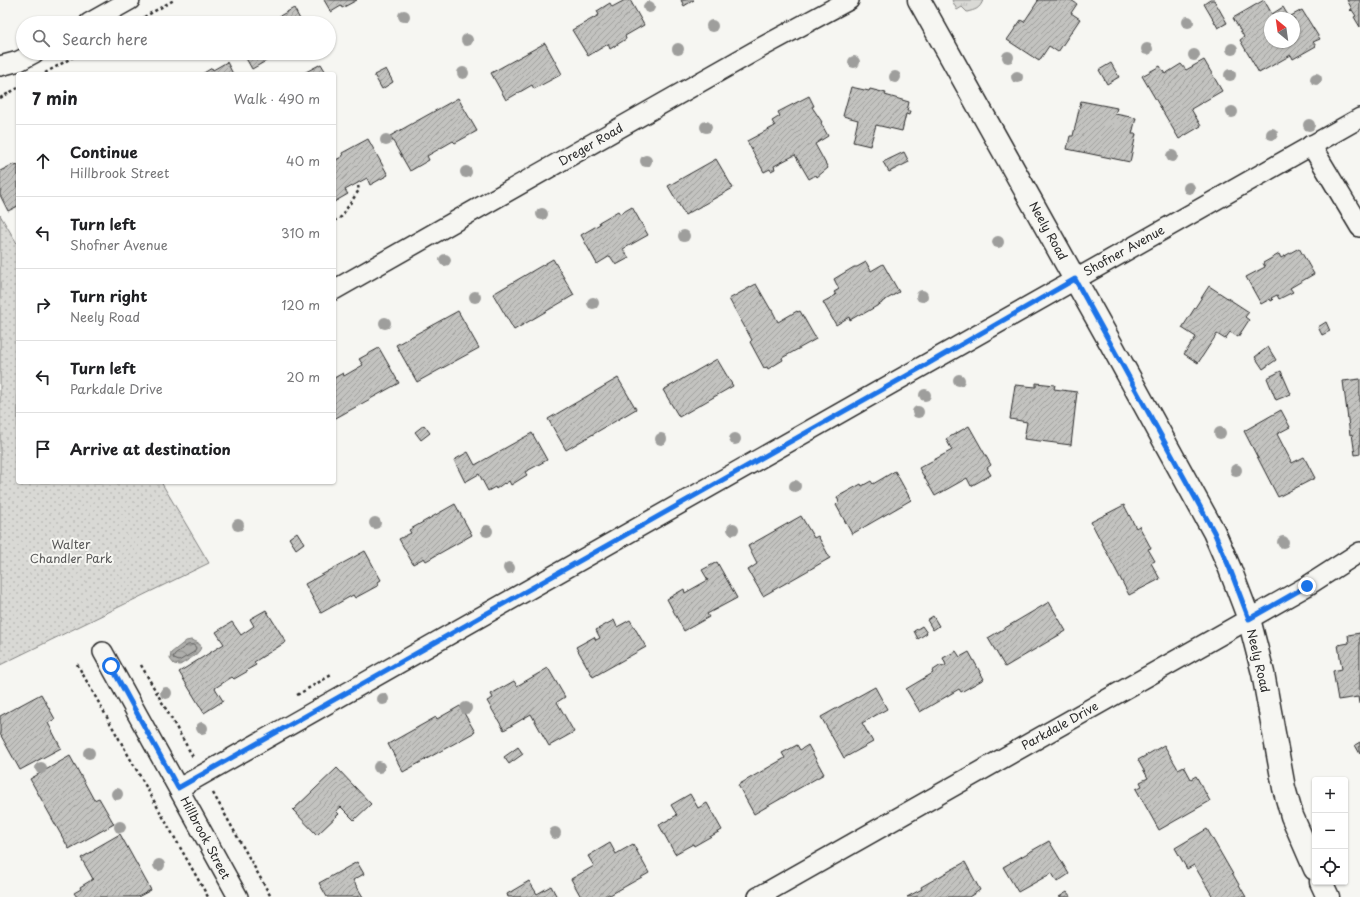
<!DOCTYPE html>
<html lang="en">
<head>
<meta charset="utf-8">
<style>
  body { margin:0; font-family:"Playpen Sans",sans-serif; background:#f6f6f6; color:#202124 }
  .controls { position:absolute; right:12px; bottom:12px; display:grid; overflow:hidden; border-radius:4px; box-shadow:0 1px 3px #0004 }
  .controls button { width:36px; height:36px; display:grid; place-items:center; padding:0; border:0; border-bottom:1px solid #e0e0e0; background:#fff; color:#202124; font:20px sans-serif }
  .compass { position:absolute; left:1264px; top:12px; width:36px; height:36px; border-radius:50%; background:#fff; box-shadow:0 1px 3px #0004; rotate:331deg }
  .stop { position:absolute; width:12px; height:12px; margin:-9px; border:3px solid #1a73e8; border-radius:50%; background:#fff }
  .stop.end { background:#1a73e8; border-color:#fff; box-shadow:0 1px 4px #0008 }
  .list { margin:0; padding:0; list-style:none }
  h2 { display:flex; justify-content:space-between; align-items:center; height:52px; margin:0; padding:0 16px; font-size:17px }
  h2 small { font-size:13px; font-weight:400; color:#757577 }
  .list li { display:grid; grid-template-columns:26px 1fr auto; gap:12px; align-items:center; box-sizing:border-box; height:72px; padding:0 16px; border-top:1px solid #e0e0e0 }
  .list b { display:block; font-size:15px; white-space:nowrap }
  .list p { margin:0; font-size:13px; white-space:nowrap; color:#757577 }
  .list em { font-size:13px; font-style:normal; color:#757577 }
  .icon { flex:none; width:22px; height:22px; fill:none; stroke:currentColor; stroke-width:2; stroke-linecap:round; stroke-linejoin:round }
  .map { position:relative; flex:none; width:1360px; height:897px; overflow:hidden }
  .search { position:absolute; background:#fff; box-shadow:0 1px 3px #0004; left:16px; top:16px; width:320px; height:44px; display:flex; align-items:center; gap:10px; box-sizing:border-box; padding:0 14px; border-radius:22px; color:#757577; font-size:15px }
  .panel { position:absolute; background:#fff; box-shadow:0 1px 3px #0004; left:16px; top:72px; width:320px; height:412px; border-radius:4px }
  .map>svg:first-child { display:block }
</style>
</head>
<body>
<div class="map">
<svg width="1360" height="897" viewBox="0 0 1360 897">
  <defs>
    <pattern id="grass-tufts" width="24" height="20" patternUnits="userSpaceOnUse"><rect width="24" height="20" fill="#d9d9d5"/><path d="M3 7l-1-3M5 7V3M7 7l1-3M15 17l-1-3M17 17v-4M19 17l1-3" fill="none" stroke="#babab7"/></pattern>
    <pattern id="park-dots" width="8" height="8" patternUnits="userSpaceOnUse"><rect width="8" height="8" fill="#d9d9d5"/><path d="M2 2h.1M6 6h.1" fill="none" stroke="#babab7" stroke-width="1.8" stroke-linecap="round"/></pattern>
    <pattern id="water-waves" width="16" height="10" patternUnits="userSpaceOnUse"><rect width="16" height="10" fill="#aeaeab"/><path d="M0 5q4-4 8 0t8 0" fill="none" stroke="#8e8e8b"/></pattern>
    <pattern id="building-hatch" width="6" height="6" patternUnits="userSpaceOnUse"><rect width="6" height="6" fill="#c3c3c0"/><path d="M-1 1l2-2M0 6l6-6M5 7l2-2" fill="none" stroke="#9f9f9c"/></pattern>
  </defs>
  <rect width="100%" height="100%" fill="#f6f6f2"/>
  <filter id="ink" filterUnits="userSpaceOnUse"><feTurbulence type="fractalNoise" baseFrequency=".025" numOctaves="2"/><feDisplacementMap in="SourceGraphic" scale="8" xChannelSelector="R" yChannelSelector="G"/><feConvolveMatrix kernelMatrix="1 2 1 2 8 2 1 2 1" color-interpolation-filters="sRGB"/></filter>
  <g filter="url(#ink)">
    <!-- grass -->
    <path fill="url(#grass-tufts)" stroke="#828280" d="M952,0H983C980,9 975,10 967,12L962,7L957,10Z"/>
    <!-- park -->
    <polygon fill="url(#park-dots)" stroke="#828280" points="0,215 18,245 18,482 161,482 209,563 0,665"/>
    <!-- water -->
    <path fill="url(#water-waves)" stroke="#7a7a78" d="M191,640C215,646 188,660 180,665L174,664L170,659L171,653L186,641Z"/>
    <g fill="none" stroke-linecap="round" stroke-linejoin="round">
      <!-- shore -->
      <path stroke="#5f5f5e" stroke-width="1" d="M188,645C192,644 195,645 196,648L194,652L179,661L174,659L173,657L175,654Z"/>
    </g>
    <!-- building -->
    <g fill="url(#building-hatch)" stroke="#2b2b2b" fill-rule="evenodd">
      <polygon points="324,0 357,0 342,8 341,6 331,12"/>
      <polygon points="625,0 630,0 644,25 625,36 626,39 610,49 608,44 588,56 572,30 599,15 597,11 610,3 612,7"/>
      <polygon points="681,0 694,0 684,6"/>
      <polygon points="1037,0 1071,0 1077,4 1071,13 1080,19 1058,52 1049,46 1039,61 1007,40 1021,20 1024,22 1038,1"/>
      <polygon points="1210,0 1214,0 1227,23 1218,28 1204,4"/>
      <path d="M1264,0L1272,14L1283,7L1289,17L1302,10L1320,39L1313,42L1316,46L1293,59L1291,55L1259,73L1240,40L1244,37L1233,18ZM1270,18H1294V42H1270Z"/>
      <polygon points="1347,0 1360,0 1360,27 1354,17 1356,16 1352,10 1351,11 1350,10 1352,9"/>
      <polygon points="294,8 302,23 267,23"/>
      <polygon points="545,43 562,74 534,89 532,85 506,100 491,73"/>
      <polygon points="243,53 280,53 252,69"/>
      <polygon points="1204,60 1222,91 1191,109 1201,126 1179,139 1142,76 1160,66 1165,74 1181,64 1186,70"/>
      <polygon points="227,62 233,74 202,74 212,68 213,70"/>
      <polygon points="1111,63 1119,77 1107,84 1099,70"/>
      <polygon points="321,64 327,74 302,74"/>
      <polygon points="386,69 393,82 382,89 374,75"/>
      <polygon points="851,87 869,91 870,89 886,93 885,95 909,102 907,111 910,111 909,115 906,114 902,131 876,125 870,146 853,142 858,120 843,116"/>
      <polygon points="809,96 814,106 812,107 822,122 821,123 828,136 815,144 828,168 817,177 816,175 809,179 795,155 774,166 775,169 771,171 770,169 764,172 747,141 775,126 772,121 780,116 778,112"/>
      <polygon points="458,98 477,131 455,143 453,141 427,156 429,160 410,171 390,136"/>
      <polygon points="1081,101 1117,108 1115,114 1136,118 1132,134 1136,134 1130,162 1067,149 1070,136 1073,136"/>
      <polygon points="368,139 388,175 370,185 367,178 345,190 348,194 334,202 334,161 343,156 342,153"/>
      <polygon points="904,152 909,162 889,172 883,162"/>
      <polygon points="716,159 733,188 685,215 668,186"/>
      <polygon points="14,164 15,166 18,165 18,206 8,211 0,195 0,171"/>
      <polygon points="632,207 648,235 623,249 629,258 616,265 610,256 597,264 581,235 600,224 599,222 618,211 620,214"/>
      <polygon points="1299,248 1314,274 1290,288 1293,292 1279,299 1277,295 1271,298 1273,300 1271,301 1270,299 1261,304 1246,277 1265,267 1263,263 1279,254 1281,258"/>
      <polygon points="553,259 574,295 514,330 493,294"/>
      <polygon points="866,262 871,271 883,264 899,292 882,302 882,303 863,314 862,313 850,320 849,317 836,325 823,302 836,295 834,292 839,289 834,279 854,267 857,267"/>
      <polygon points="756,284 771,310 772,310 778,322 797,311 798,312 800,311 816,339 782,358 783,360 768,369 767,367 764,368 750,342 752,340 729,299"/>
      <polygon points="1209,286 1249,312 1245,317 1249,320 1238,337 1230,332 1225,339 1217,334 1198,363 1184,354 1196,337 1182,328"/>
      <polygon points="458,311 479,348 417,382 396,345"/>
      <polygon points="1326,322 1330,331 1322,335 1318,327"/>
      <polygon points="1268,347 1276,360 1263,369 1255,357"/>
      <polygon points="379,348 399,383 334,419 334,378 343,373 344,376 363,365 359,359"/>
      <polygon points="717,359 733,386 679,417 663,390"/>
      <polygon points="1281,371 1291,394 1276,400 1267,378"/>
      <polygon points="618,378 636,409 566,450 548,419"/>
      <polygon points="1360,379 1360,454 1355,455 1352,434 1350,435 1343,381"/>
      <polygon points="1036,383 1055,385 1054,389 1077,392 1071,445 1024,439 1027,422 1010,419 1015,385 1036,387"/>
      <polygon points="1281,410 1290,427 1277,434 1292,463 1304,457 1315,478 1278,497 1244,431"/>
      <polygon points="424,425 430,433 421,440 415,432"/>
      <polygon points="969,426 991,465 987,468 991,475 971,486 967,478 935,496 919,468 952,450 946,439"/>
      <polygon points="532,433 547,460 525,472 527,475 511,485 509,481 505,484 504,483 496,489 495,487 488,491 479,474 465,482 454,460 468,452 475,465"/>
      <polygon points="895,471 911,500 852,534 836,505 839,502 837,497 861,484 862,486 871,481 873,484"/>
      <polygon points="455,504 472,535 426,561 424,558 413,564 399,539 411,533 409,530"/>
      <polygon points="1124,505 1136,528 1139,526 1151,548 1148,549 1155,561 1151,563 1160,579 1129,595 1091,522"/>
      <polygon points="801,516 814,538 818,536 830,558 763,596 748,570 757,564 748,546"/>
      <polygon points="297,532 304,543 296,549 289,538"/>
      <polygon points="365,551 381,580 378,582 379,585 355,598 353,595 321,613 305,584"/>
      <polygon points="717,562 737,598 707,614 709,617 684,631 667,599 684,589 685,593 708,580 702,570"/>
      <polygon points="1049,602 1066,631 1005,667 988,638"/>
      <polygon points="266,610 286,642 254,662 256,665 247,670 248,671 234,679 232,677 215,688 223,701 204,713 179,672 224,644 216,632 232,622 241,635 254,626 250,619"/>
      <polygon points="933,616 939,626 933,630 927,620"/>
      <polygon points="614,620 617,627 630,620 646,647 593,677 576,647 594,637 596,640 600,638 596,630"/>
      <polygon points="922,626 927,633 918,639 914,631"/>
      <polygon points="1360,633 1360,703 1359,704 1358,697 1338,700 1333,671 1342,669 1338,645 1349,643 1348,635"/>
      <polygon points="956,651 960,657 969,652 984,679 961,692 959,689 920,712 906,689 933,673 932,671 941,665 942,667 946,665 943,658"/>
      <polygon points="548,668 565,697 557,702 574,732 549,746 531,714 504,730 487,701 493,698 491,694 514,681 517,686"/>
      <polygon points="875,687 887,709 862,723 873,742 844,758 821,717"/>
      <polygon points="41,694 55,719 48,723 61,748 20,770 0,734 0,716"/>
      <polygon points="460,706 475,732 403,772 388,744 436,717 437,719"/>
      <polygon points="1360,742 1360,754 1355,745"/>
      <polygon points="797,745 800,750 808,745 824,774 754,814 738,785 785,758 782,753"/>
      <polygon points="1164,745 1178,769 1184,766 1191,779 1196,776 1210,801 1159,830 1136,789 1142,786 1140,782 1148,778 1138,760"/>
      <polygon points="518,747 523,754 509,764 504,757"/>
      <polygon points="70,756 94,800 99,798 114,824 69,849 30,779"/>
      <polygon points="337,768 371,804 354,820 341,807 336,811 339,814 317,835 293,810"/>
      <polygon points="690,794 698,808 707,803 722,830 694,846 693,844 675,854 659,825 677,815 671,805"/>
      <polygon points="1207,829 1246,897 1213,897 1194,865 1187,869 1175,848"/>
      <polygon points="120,834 151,890 138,897 77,897 74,893 81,889 80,887 93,879 81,858 95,850 94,849"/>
      <polygon points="1049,841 1069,874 1057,882 1052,873 1018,892 1003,867"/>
      <polygon points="610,843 616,854 633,844 649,873 610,895 609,894 603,897 581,897 571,879 594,866 588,856"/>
      <polygon points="357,862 364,874 353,880 363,897 327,897 319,883"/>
      <polygon points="965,862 980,890 969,897 907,897 922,889 921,887"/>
      <polygon points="529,881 537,894 551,886 557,897 508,897 507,894"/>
      <polygon points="1067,892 1071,897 1059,897"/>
    </g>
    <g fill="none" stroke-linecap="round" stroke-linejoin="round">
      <!-- minor casing -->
      <g stroke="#2b2b2b" stroke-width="22">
        <g id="minor">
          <polyline points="89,23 130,0"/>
          <polyline points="0,66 19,61 34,53"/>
          <polyline points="1311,145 1360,227"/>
          <polyline points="334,290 762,47 849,0"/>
          <polyline points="103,652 238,897"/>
          <polyline points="179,788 1360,118"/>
          <polyline points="758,897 1307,586 1360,552"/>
        </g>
      </g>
      <!-- tertiary casing -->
      <g stroke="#2b2b2b" stroke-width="25">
        <g id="tertiary">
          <polyline points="919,0 1110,342 1214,532 1230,569 1249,619 1263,673 1284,788 1292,816 1315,869"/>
          <polyline points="1321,882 1328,897"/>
        </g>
      </g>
      <!-- path -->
      <g stroke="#2b2b2b" stroke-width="2.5" stroke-dasharray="3 3" stroke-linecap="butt">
        <polyline points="144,17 174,0"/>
        <polyline points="45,73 80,53"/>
        <polyline points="0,98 18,88"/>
        <polyline points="334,221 341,217 359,190 358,186"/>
        <polyline points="77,664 208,897"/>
        <polyline points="141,665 193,757"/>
        <polyline points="297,695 333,674"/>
        <polyline points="213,793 271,897"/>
      </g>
      <!-- minor -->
      <use href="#minor" stroke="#f6f6f2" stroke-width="19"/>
      <!-- tertiary -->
      <use href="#tertiary" stroke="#f6f6f2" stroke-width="22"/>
    </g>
    <!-- trees -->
    <g fill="#9e9e9c">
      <circle cx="649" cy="7" r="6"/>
      <circle cx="404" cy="16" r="6"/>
      <circle cx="1188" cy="22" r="6"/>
      <circle cx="712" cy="26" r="6"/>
      <circle cx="467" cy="40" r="6"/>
      <circle cx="678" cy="49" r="6"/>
      <circle cx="1147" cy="49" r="6"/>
      <circle cx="1232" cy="49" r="6"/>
      <circle cx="1194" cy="55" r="6"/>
      <circle cx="1008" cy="57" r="6"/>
      <circle cx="854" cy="62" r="6"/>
      <circle cx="463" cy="73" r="6"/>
      <circle cx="1230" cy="75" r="6"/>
      <circle cx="895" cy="77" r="6"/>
      <circle cx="1017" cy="77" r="6"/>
      <circle cx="1316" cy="79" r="6"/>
      <circle cx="1232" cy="112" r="6"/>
      <circle cx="1309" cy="125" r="6"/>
      <circle cx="706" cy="127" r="6"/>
      <circle cx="1272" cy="134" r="6"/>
      <circle cx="386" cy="140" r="6"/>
      <circle cx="1172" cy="156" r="6"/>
      <circle cx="646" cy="161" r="6"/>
      <circle cx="466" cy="172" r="6"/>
      <circle cx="1189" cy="188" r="6"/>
      <circle cx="542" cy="214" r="6"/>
      <circle cx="684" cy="236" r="6"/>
      <circle cx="998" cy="242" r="6"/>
      <circle cx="445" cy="260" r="6"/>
      <circle cx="922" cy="296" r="6"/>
      <circle cx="475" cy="297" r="6"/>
      <circle cx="593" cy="303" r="6"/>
      <circle cx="385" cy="323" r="6"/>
      <circle cx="959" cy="380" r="6"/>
      <circle cx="925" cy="395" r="6"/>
      <circle cx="918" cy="412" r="6"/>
      <circle cx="1220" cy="433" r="6"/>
      <circle cx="661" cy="439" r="6"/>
      <circle cx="735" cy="439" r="6"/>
      <circle cx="1236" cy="470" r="6"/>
      <circle cx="795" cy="486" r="6"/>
      <circle cx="375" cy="523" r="6"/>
      <circle cx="238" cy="525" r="6"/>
      <circle cx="733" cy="529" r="6"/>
      <circle cx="487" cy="531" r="6"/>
      <circle cx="1283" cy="542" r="6"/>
      <circle cx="509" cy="568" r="6"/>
      <circle cx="166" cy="693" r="6"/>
      <circle cx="383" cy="699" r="6"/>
      <circle cx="466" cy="708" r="6"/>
      <circle cx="202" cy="728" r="6"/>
      <circle cx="89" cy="753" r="6"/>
      <circle cx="379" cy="767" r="6"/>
      <circle cx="41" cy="768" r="6"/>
      <circle cx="117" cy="794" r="6"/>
      <circle cx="120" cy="827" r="6"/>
      <circle cx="555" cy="833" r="6"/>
      <circle cx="159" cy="865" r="6"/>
    </g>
  </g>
  <g fill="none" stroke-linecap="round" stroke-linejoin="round" filter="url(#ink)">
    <!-- route -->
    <polyline stroke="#1a73e8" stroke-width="5" points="111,666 178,788 924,366 1075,279 1214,532 1230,569 1249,619 1307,586"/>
  </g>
  <g text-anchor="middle" stroke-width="4" stroke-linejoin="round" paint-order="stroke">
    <!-- street labels -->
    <g font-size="12" fill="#2b2b2b" stroke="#f6f6f2">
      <text transform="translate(591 145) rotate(-30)" y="4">Dreger Road</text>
      <text transform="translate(1048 231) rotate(61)" y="4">Neely Road</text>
      <text transform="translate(1124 251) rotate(-29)" y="4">Shofner Avenue</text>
      <text transform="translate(1258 661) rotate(77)" y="4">Neely Road</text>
      <text transform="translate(1060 726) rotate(-29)" y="4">Parkdale Drive</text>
      <text transform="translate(205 838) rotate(62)" y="4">Hillbrook Street</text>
    </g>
    <!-- park labels -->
    <g font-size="12" fill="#565656" stroke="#f6f6f2">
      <text x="71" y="549">Walter<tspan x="71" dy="14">Chandler Park</tspan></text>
    </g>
  </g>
</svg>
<div class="controls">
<button>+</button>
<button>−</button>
<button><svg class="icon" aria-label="locate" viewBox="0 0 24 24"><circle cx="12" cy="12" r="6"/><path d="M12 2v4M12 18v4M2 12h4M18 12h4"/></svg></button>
</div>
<svg class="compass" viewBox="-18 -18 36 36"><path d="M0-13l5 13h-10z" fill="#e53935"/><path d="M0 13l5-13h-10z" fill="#757577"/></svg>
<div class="stop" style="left:111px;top:666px"></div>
<div class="stop end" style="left:1307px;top:586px"></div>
<div class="search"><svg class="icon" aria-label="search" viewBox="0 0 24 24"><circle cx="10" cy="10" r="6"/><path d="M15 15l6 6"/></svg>Search here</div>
<section class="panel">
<h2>7 min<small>Walk · 490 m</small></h2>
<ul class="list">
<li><svg class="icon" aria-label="ahead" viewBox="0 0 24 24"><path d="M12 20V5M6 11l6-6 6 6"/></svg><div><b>Continue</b><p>Hillbrook Street</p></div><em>40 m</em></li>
<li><svg class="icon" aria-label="left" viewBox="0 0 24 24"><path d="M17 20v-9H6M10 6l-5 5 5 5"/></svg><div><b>Turn left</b><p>Shofner Avenue</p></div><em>310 m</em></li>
<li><svg class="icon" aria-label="right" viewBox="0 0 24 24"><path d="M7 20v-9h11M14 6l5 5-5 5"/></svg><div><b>Turn right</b><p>Neely Road</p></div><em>120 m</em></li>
<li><svg class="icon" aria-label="left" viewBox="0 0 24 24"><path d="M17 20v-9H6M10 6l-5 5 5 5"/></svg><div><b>Turn left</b><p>Parkdale Drive</p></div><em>20 m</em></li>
<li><svg class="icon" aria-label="arrive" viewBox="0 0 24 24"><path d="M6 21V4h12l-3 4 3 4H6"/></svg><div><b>Arrive at destination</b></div></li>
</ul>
</section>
</div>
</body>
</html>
